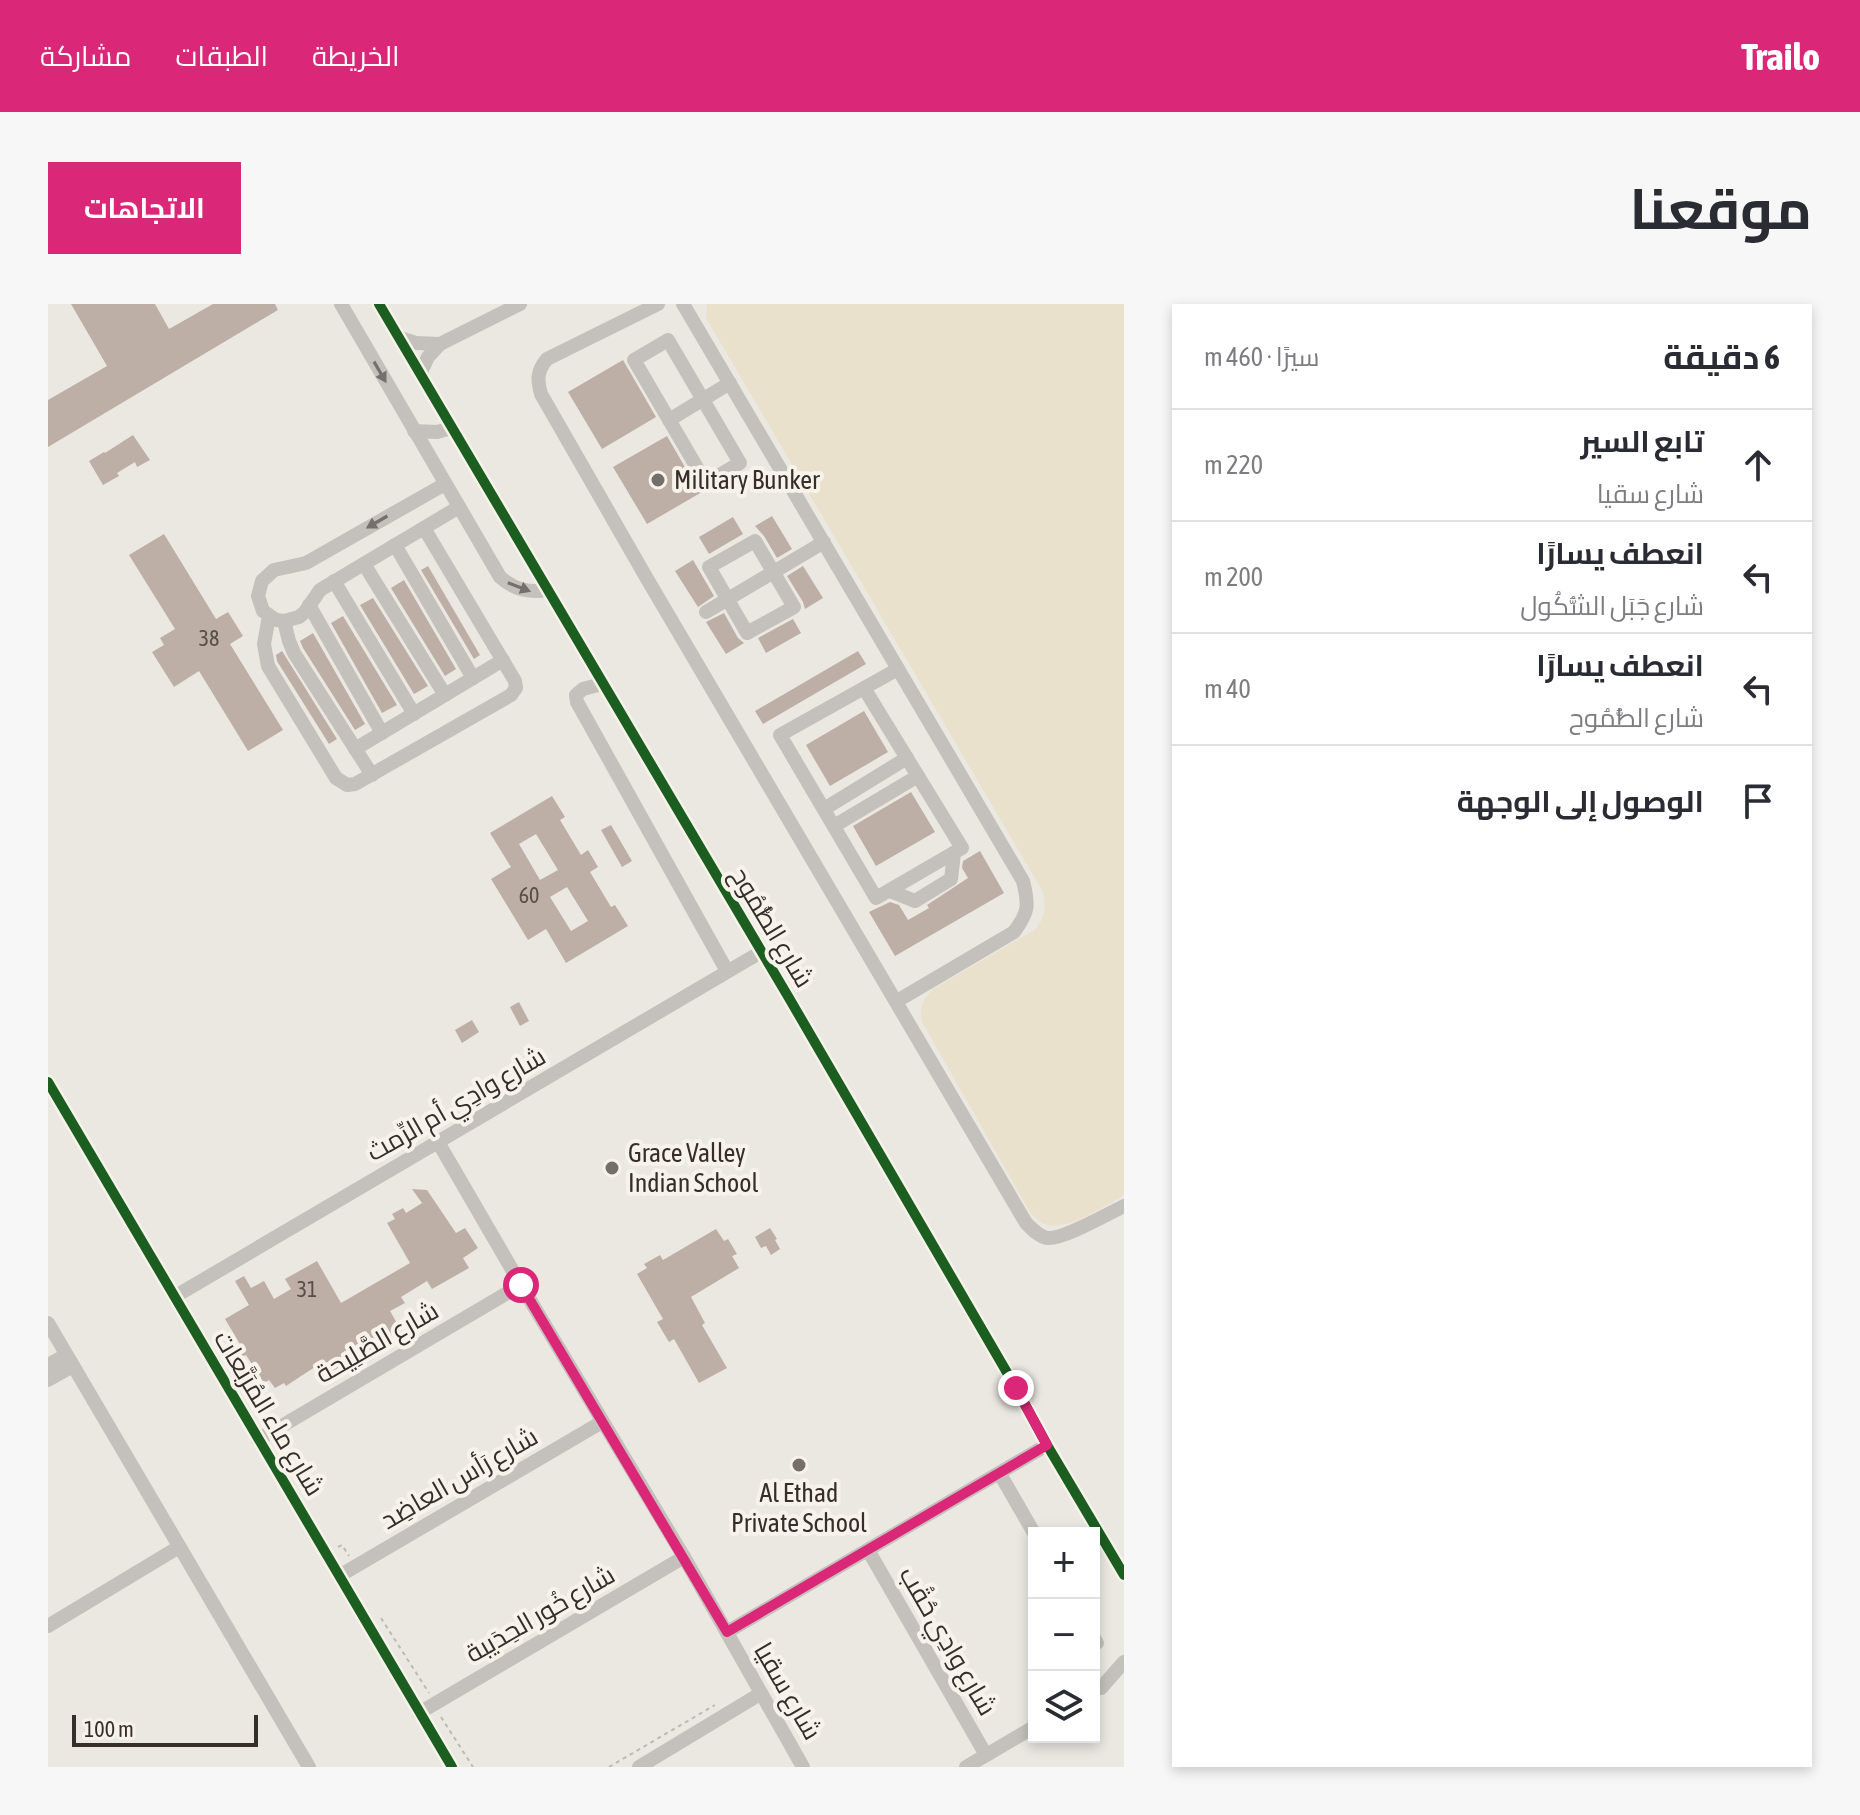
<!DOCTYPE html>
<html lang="ar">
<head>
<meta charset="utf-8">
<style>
  body { margin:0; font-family:"Asap Condensed",Cairo,sans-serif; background:#f7f7f7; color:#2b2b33; direction:rtl }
  .controls { position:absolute; right:24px; bottom:24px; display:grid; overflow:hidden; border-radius:0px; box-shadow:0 4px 12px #0003 }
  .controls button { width:72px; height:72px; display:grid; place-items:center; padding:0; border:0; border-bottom:2px solid #e1e1e2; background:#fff; color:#2b2b33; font:40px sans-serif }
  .scale { position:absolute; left:24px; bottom:20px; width:186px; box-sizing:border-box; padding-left:8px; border:4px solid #352e2a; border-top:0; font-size:22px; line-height:28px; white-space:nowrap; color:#352e2a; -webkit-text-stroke:6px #f7f3ea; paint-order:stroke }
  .stop { position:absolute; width:24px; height:24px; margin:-18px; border:6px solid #db2777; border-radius:50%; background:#fff }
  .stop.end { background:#db2777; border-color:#fff; box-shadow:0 2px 8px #0008 }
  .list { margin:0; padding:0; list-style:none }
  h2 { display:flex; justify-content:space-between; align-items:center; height:104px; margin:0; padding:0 32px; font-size:34px }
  h2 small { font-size:26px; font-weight:400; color:#7c7c81 }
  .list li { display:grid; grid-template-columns:52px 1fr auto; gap:24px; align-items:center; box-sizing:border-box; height:112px; padding:0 32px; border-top:2px solid #e1e1e2 }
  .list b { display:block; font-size:30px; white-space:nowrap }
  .list p { margin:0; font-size:26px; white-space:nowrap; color:#7c7c81 }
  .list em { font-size:26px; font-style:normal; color:#7c7c81 }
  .icon { flex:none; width:44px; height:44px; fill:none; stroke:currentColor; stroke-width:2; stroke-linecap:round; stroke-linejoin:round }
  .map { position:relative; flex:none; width:1076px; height:1463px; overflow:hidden; direction:ltr; border-radius:0px }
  header { display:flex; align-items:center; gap:48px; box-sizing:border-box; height:112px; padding:0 40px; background:#db2777; color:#fff }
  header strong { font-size:38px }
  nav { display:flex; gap:44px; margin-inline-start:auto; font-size:28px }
  .intro { display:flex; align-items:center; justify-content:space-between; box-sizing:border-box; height:192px; padding:0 48px }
  h1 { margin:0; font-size:56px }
  .button { padding:20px 36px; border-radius:0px; background:#db2777; color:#fff; font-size:28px; font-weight:700 }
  main { display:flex; gap:48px; padding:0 48px }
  aside { flex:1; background:#fff; border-radius:0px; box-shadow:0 4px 12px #0003 }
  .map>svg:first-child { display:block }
</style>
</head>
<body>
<header>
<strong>Trailo</strong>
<nav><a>الخريطة</a><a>الطبقات</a><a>مشاركة</a></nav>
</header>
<div class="intro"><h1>موقعنا</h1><a class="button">الاتجاهات</a></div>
<main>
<aside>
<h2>6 دقيقة<small>سيرًا · 460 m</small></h2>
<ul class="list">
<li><svg class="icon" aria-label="ahead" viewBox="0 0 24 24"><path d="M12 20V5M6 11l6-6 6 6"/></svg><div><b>تابع السير</b><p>شارع سقيا</p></div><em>220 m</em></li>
<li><svg class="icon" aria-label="left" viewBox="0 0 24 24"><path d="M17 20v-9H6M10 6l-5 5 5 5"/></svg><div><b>انعطف يسارًا</b><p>شارع جَبَل الشُّكُول</p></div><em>200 m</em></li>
<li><svg class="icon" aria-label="left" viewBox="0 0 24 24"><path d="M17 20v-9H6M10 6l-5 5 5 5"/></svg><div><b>انعطف يسارًا</b><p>شارع الطُّمُوح</p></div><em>40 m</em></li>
<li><svg class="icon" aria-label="arrive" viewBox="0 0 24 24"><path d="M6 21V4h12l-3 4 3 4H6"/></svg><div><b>الوصول إلى الوجهة</b></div></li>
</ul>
</aside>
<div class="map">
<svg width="1076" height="1463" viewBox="0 0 1076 1463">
  <rect width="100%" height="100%" fill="#ebe8e2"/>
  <!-- sand -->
  <path fill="#e9e1cb" d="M659,0H1076V891C1056,902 1022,926 999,921C993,919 988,914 983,910L874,718C871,703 874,696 885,685L988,625C997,612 998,604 995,588L658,14Z"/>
  <!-- building -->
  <g fill="#bdafa6" fill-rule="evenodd">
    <polygon points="23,0 107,0 121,25 165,0 227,0 230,6 0,143 0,96 59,62"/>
    <polygon points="575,56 608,113 554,145 520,88"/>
    <polygon points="85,131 102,156 89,163 87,158 69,169 71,172 55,181 41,157 56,148 57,149"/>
    <polygon points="619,132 649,184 654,188 599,220 565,163"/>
    <polygon points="724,212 744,245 729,254 716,232 707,222"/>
    <polygon points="685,213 695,230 661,250 651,233"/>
    <polygon points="116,230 168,315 180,308 195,332 182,340 235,426 200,447 151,367 126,383 104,348 116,341 112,334 127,325 81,251"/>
    <polygon points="645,256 666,292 650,303 627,267"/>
    <polygon points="380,262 432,351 426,355 373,266"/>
    <polygon points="755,262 775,294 757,305 755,298 739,272"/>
    <polygon points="356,276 408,365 397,372 343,284"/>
    <polygon points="325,294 380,382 366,390 312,301"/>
    <polygon points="676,309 690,334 696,339 678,350 658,318"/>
    <polygon points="295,312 349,401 334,409 283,319"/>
    <polygon points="745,315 753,329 718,349 710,334"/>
    <polygon points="265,329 317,420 307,426 255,344 252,337"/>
    <polygon points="234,347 289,435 281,440 229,357 228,351"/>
    <polygon points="810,347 818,360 715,420 707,407"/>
    <polygon points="816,407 840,448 782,482 758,441"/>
    <polygon points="863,488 887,528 828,562 805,522"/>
    <path d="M504,492L517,513L512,516L533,551L540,546L550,563L542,568L563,603L567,601L580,622L518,659L498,625L480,636L443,575L463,563L442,529ZM488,530L510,566L492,576L471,540ZM519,583L540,617L523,627L502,593Z"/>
    <polygon points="563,521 584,557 574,563 553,526"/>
    <polygon points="932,547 956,589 847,652 821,608 842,598 851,601 860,616 881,604 879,601 920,574 914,564 915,557"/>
    <polygon points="471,698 481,717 472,722 462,703"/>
    <polygon points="424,716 431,728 414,739 407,726"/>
    <polygon points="364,885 379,886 408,929 417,924 430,944 415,954 421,964 384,985 379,977 353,993 357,999 342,1007 354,1028 321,1047 326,1055 317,1060 312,1052 280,1070 273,1059 238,1082 236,1079 227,1084 221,1076 216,1079 198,1051 189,1054 184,1045 192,1040 177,1015 201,1001 187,977 196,972 203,984 216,977 226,995 243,985 237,975 269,957 293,999 362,959 339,919 347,915 344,910 355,904 358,909 374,899"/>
    <polygon points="722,924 729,935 727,936 732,945 723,951 718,942 713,944 707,933"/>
    <polygon points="668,925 676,937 680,935 689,950 684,952 691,964 643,993 657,1019 654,1021 679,1064 651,1079 626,1035 621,1038 609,1018 615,1015 589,970 599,964 596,960 612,951 615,956"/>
  </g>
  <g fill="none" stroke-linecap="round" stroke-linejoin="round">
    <!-- path -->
    <g stroke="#bdb9b4" stroke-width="2" stroke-dasharray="4 4" stroke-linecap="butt">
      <polyline points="290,1243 294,1241 301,1252"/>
      <polyline points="333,1314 381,1389"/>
      <polyline points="393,1413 425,1463"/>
      <polyline points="561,1463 667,1401"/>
    </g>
    <!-- minor -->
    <g stroke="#c4c0bb" stroke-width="14">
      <path d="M293,0L452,273C467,286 481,289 500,286"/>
      <polyline points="331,0 741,694 968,1084 999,1141 1076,1271"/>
      <path d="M610,0L499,55C489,67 489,75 493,90L598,273L978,919C984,925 990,932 999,934C1015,936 1059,910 1076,902"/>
      <path d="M635,0L975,577C981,601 981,608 966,628L849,697"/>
      <polyline points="352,34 368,39 392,40"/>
      <polygon points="620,36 692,159 658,179 586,56"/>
      <polyline points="372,70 380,53 392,40 472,0"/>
      <polyline points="621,116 682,79"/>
      <polyline points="366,127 389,128 404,124"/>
      <polyline points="397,180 258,259 226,266 214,277 210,292 215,307 228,316 236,317 251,313 257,308 272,286 411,203"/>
      <polygon points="707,237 746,303 699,329 661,263"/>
      <polyline points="347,241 425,374"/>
      <polyline points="316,260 397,391"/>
      <polyline points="286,277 366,410"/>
      <polyline points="261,301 334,429"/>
      <polyline points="658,308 776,238"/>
      <polyline points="221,312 216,340 220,362 288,474 299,481 307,480 463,391 468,384 467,377 376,224"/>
      <polyline points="236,317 241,337 246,349 324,471"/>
      <polyline points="554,380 535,385 528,391 529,398 679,667"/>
      <polyline points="816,384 914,544 828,594 732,431 850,365"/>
      <polyline points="307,445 455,356"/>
      <polyline points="776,505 859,454"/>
      <polyline points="786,522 870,472"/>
      <polyline points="842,587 867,597 903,575 906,549"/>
      <polyline points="0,778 404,1463"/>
      <polyline points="390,838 473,981 636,1253 755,1463"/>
      <polyline points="126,993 713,648"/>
      <polyline points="0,1019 261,1463"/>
      <polyline points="0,1061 18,1051"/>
      <polyline points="0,1076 25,1062"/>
      <polyline points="210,1136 473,981"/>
      <polyline points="952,1170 986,1229"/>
      <polyline points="820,1246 938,1451"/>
      <polyline points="291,1272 554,1118"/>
      <polyline points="0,1322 131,1243"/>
      <polyline points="679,1328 999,1141"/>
      <polyline points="1046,1334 1049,1339"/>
      <polyline points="1053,1384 1076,1358"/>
      <polyline points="371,1409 636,1253"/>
      <polyline points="591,1463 712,1390"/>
      <polyline points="918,1463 986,1423"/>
    </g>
    <!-- cycleway casing -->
    <g stroke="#f7f3ea" stroke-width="15">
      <g id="cycleway">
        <polyline points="331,0 741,694 968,1084 999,1141 1076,1271"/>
        <polyline points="0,778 404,1463"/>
      </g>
    </g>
    <!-- cycleway -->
    <use href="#cycleway" stroke="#1b5e20" stroke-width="10"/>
  </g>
  <!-- one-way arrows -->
  <defs><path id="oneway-solid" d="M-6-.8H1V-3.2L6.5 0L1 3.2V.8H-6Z" transform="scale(2)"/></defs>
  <g fill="#75706b">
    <use href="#oneway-solid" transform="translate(332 68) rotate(60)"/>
    <use href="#oneway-solid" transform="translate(329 218) rotate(150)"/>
    <use href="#oneway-solid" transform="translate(471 283) rotate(21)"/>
  </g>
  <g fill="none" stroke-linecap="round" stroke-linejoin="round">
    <!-- route -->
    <polyline stroke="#db2777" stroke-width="10" points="473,981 679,1328 999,1141 968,1084"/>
  </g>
  <!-- markers -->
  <g fill="#756f6a" stroke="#f7f3ea" stroke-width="3">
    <circle cx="610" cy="176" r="8"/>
    <circle cx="564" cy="864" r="8"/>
    <circle cx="751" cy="1161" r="8"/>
  </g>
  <g text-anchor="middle" stroke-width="8" stroke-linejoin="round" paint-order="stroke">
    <!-- number labels -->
    <g font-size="22" fill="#574e49">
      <text x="161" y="342">38</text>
      <text x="481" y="599">60</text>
      <text x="259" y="993">31</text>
    </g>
    <!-- poi labels -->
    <g font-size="26" fill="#352e2a" stroke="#f7f3ea" text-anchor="start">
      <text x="626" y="185">Military Bunker</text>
      <text x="580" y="858">Grace Valley<tspan x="580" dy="30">Indian School</tspan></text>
      <text x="751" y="1198" text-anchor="middle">Al Ethad<tspan x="751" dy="30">Private School</tspan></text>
    </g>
    <!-- street labels -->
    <g font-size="26" fill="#352e2a" stroke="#f7f3ea">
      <text transform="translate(724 623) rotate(59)" y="9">شارع الطُّمُوح</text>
      <text transform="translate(408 800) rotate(-30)" y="9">شارع وادِي أم الرِّمث</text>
      <text transform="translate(329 1038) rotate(-30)" y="9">شارع الصَّلِيحة</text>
      <text transform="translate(221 1109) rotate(59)" y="9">شارع ماء المُرَبَّعات</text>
      <text transform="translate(411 1174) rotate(-30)" y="9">شارع رَأس العاضِد</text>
      <text transform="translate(492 1310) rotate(-30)" y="9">شارع خُور الحِدَيبة</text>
      <text transform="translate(900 1337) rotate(60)" y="9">شارع وادِي حُقُب</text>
      <text transform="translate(740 1387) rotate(60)" y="9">شارع سقيا</text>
    </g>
  </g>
</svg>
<div class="controls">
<button>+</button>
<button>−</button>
<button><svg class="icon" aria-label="layers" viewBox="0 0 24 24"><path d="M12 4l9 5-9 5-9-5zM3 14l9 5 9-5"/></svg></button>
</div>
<div class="scale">100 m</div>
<div class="stop" style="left:473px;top:981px"></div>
<div class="stop end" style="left:968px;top:1084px"></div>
</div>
</main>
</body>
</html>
